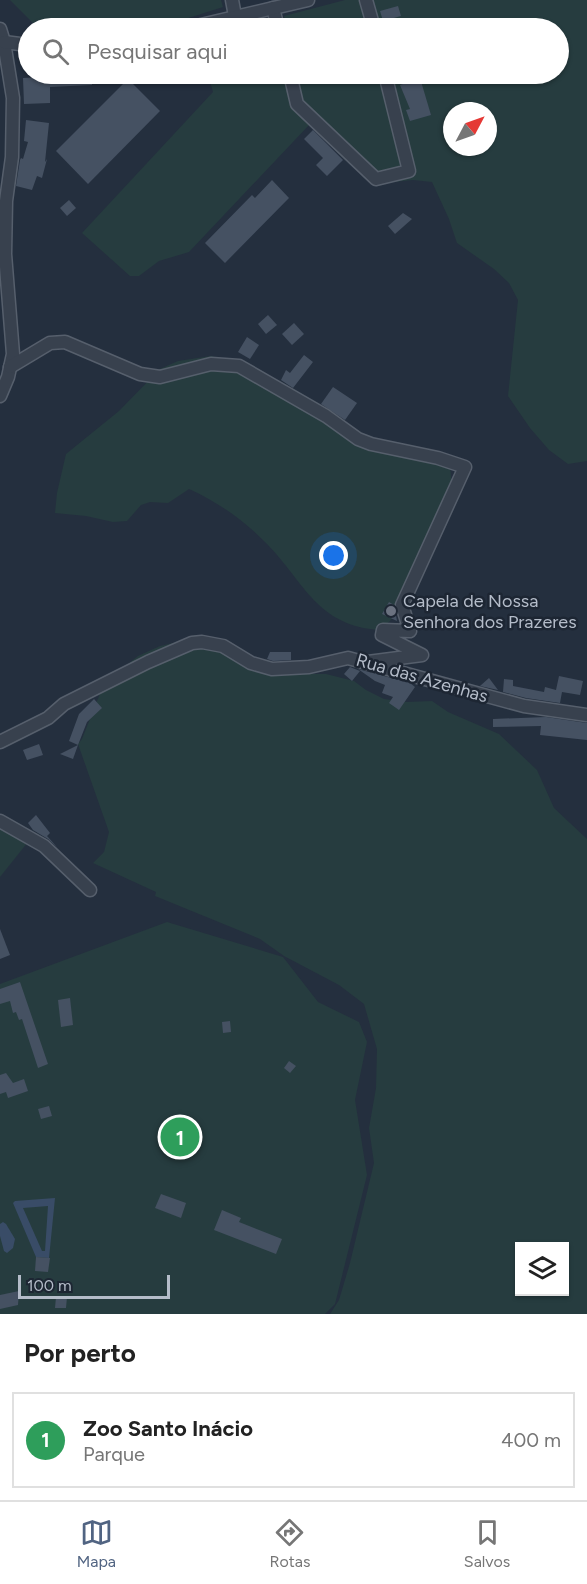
<!DOCTYPE html>
<html lang="pt">
<head>
<meta charset="utf-8">
<style>
  body { margin:0; font-family:Figtree,sans-serif; background:#f2f2f2; color:#222 }
  .controls { position:absolute; right:18px; bottom:18px; display:grid; overflow:hidden; border-radius:0px; box-shadow:0 2px 4px #0004 }
  .controls button { width:54px; height:54px; display:grid; place-items:center; padding:0; border:0; border-bottom:2px solid #e0e0e0; background:#fff; color:#222; font:30px sans-serif }
  .compass { position:absolute; left:443px; top:102px; width:54px; height:54px; border-radius:50%; background:#fff; box-shadow:0 2px 4px #0004; rotate:49deg }
  .scale { position:absolute; left:18px; bottom:15px; width:152px; box-sizing:border-box; padding-left:6px; border:3px solid #b4bcc9; border-top:0; font-size:16px; line-height:21px; white-space:nowrap; color:#b4bcc9; -webkit-text-stroke:4px #1d2633; paint-order:stroke }
  .you { position:absolute; left:334px; top:556px; width:21px; height:21px; margin:-15px; border:4px solid #fff; border-radius:50%; background:#1a73e8; box-shadow:0 0 0 9px #1a73e833 }
  .badge { display:grid; place-items:center; width:39px; height:39px; border-radius:50%; background:#516482; color:#fff; font-size:20px; font-weight:700 }
  .pin { position:absolute; translate:-50% -50%; border:3px solid #fff; box-shadow:0 2px 6px #0006 }
  .list { margin:0; padding:0; list-style:none }
  h2 { display:flex; justify-content:space-between; align-items:center; height:78px; margin:0; padding:0 24px; font-size:26px }
  h2 small { font-size:20px; font-weight:400; color:#767676 }
  .list li { display:grid; grid-template-columns:39px 1fr auto; gap:18px; align-items:center; box-sizing:border-box; height:96px; margin:0 12px 12px; padding:0 12px; border:2px solid #e0e0e0; border-radius:0px }
  .list b { display:block; font-size:22px; white-space:nowrap }
  .list p { margin:0; font-size:20px; white-space:nowrap; color:#767676 }
  .list em { font-size:20px; font-style:normal; color:#767676 }
  .icon { flex:none; width:33px; height:33px; fill:none; stroke:currentColor; stroke-width:2; stroke-linecap:round; stroke-linejoin:round }
  .map { position:relative; flex:none; width:587px; height:1314px; overflow:hidden }
  .search { position:absolute; background:#fff; box-shadow:0 2px 4px #0004; left:18px; right:18px; top:18px; height:66px; display:flex; align-items:center; gap:15px; box-sizing:border-box; padding:0 21px; border-radius:33px; color:#767676; font-size:22px }
  .sheet { height:186px; background:#fff }
  nav { display:flex; justify-content:space-around; align-items:center; box-sizing:border-box; height:84px; border-top:2px solid #e0e0e0; background:#fff; font-size:16px; color:#767676 }
  nav a { display:grid; justify-items:center; gap:3px }
  nav .on { color:#516482 }
  .map>svg:first-child { display:block }
</style>
</head>
<body>
<div class="map">
<svg width="587" height="1314" viewBox="0 0 587 1314">
  <rect width="100%" height="100%" fill="#242f3e"/>
  <!-- green -->
  <g fill="#263c3f" fill-rule="evenodd">
    <polygon points="10,0 221,0 223,7 157,28 84,28 35,25"/>
    <path d="M345,0H587V461L568,464L549,450L530,428L508,396L518,300L509,283L494,269L457,243L449,219L432,182L413,180L374,184L343,158L310,124L189,252L159,261L139,276H130L82,233L213,92L208,74H558V28H287L284,16ZM452,111H488V147H452Z"/>
    <path d="M211,356L227,360L372,448L450,464L453,502L406,595L390,621L380,630C317,626 305,583 267,544C245,521 218,502 189,489L168,503L150,502L141,505L127,521L113,522L86,516L55,513L57,493L66,454L119,411L160,369L178,361Z"/>
    <path d="M200,640L225,644L245,651L266,667L287,674H326L354,681L366,690L384,699L407,702L432,701L448,712L499,734L537,770L554,808L587,839V1314H330L339,1300L350,1263L374,1163L369,1128L376,1088L377,1049L364,1004L339,985L284,956L260,939L155,896L156,892L93,863L104,852L109,832L78,744L82,739L103,686L117,673L138,656L160,646L178,642ZM520,1246H564V1292H520Z"/>
    <polygon points="0,822 28,842 0,877"/>
    <polygon points="167,922 283,957 318,1002 359,1022 367,1042 355,1100 367,1175 335,1304 325,1314 0,1314 0,984"/>
  </g>
  <!-- water -->
  <g fill="#394c67" fill-rule="evenodd">
    <path d="M55,1198L49,1258L36,1257L13,1203L15,1201ZM48,1206L45,1251H42L23,1208Z"/>
    <polygon points="3,1222 6,1224 15,1239 13,1248 7,1253 4,1251 0,1236 0,1224"/>
  </g>
  <!-- building -->
  <g fill="#455162">
    <polygon points="398,6 401,16 383,21 380,11"/>
    <polygon points="41,74 92,74 92,85 50,87 50,103 24,104 23,78 41,77"/>
    <polygon points="420,78 431,115 410,121 406,110 410,109 400,85"/>
    <polygon points="128,79 160,111 88,184 56,151"/>
    <polygon points="26,120 49,123 45,162 47,159 42,178 37,176 32,190 16,186 20,160 21,158 23,159 28,142 24,141"/>
    <polygon points="313,130 343,160 327,176 316,165 323,158 304,139"/>
    <polygon points="272,180 289,198 225,263 205,243 252,195 255,198"/>
    <polygon points="69,200 76,208 67,216 60,208"/>
    <polygon points="403,213 412,219 395,234 388,226"/>
    <polygon points="268,315 277,325 266,334 258,324"/>
    <polygon points="294,323 304,334 292,345 282,334"/>
    <polygon points="247,337 259,345 250,359 238,352"/>
    <polygon points="304,355 313,362 293,388 281,380 286,370 290,373"/>
    <polygon points="333,387 357,403 345,420 321,404"/>
    <polygon points="389,602 394,605 397,621 382,614"/>
    <polygon points="270,652 291,652 291,660 273,661 267,659"/>
    <polygon points="350,667 360,671 352,681 344,674"/>
    <polygon points="358,669 410,683 415,687 399,710 389,703 393,697 382,693 385,685 375,681"/>
    <polygon points="559,676 583,681 580,695 562,692 560,703 526,698 503,692 504,679 513,680 513,686 544,692 545,687 556,690"/>
    <polygon points="489,678 498,690 480,686"/>
    <polygon points="94,699 102,708 87,722 78,745 69,741 79,714"/>
    <polygon points="546,717 587,723 587,740 540,735 541,726 493,727 493,719"/>
    <polygon points="39,744 43,755 27,760 23,750"/>
    <polygon points="78,745 73,759 60,754"/>
    <polygon points="36,815 50,833 47,836 57,847 48,839 33,830 28,823"/>
    <polygon points="0,929 10,955 0,959"/>
    <polygon points="20,982 48,1064 38,1068 22,1019 19,1020 16,1012 13,1013 10,1001 0,1004 0,989"/>
    <polygon points="70,998 73,1025 61,1027 58,1000"/>
    <polygon points="230,1021 231,1032 223,1033 222,1022"/>
    <polygon points="289,1061 296,1066 290,1073 284,1068"/>
    <polygon points="6,1073 13,1083 24,1079 28,1091 8,1098 6,1092 0,1094 0,1075"/>
    <polygon points="49,1106 52,1116 41,1119 38,1109"/>
    <polygon points="161,1194 186,1203 181,1218 155,1208"/>
    <polygon points="222,1210 241,1218 239,1222 282,1239 276,1254 214,1230"/>
    <polygon points="36,1257 50,1258 48,1272 35,1271"/>
    <polygon points="19,1291 18,1305 0,1309 0,1295"/>
    <polygon points="56,1297 67,1297 66,1308 55,1308"/>
  </g>
  <g fill="none" stroke-linecap="round" stroke-linejoin="round">
    <!-- minor casing -->
    <g stroke="#565f6c" stroke-width="15">
      <g id="minor">
        <polyline points="232,0 235,16"/>
        <polyline points="366,0 374,28"/>
        <polyline points="273,8 278,28"/>
        <polyline points="188,28 308,0"/>
        <polyline points="0,29 4,42 13,98 12,157 6,201 5,254 13,354 8,377 0,396"/>
        <polyline points="4,42 28,45"/>
        <polyline points="290,74 297,104 376,179 409,171 385,74"/>
        <polyline points="10,367 50,343 65,342 140,374 160,377 211,364 239,366 326,416 358,439 371,444 438,458 465,467 402,605 410,631 383,630 382,635 422,655 368,662"/>
        <polyline points="0,742 48,718 64,704 148,662 192,643 202,642 223,646 251,663 272,669 309,667 348,658 524,706 587,715"/>
        <polyline points="0,821 44,846 90,890"/>
      </g>
    </g>
    <!-- minor -->
    <use href="#minor" stroke="#38414e" stroke-width="12"/>
  </g>
  <!-- markers -->
  <circle fill="#6b7280" stroke="#1d2633" stroke-width="2" cx="391" cy="611" r="6"/>
  <g text-anchor="middle" stroke-width="5" stroke-linejoin="round" paint-order="stroke">
    <!-- poi labels -->
    <g font-size="18" fill="#b4bcc9" stroke="#1d2633" text-anchor="start">
      <text x="403" y="607">Capela de Nossa<tspan x="403" dy="21">Senhora dos Prazeres</tspan></text>
    </g>
    <!-- street labels -->
    <g font-size="18" fill="#b4bcc9" stroke="#1d2633">
      <text transform="translate(422 678) rotate(16)" y="6">Rua das Azenhas</text>
    </g>
  </g>
</svg>
<div class="controls">
<button><svg class="icon" aria-label="layers" viewBox="0 0 24 24"><path d="M12 4l9 5-9 5-9-5zM3 14l9 5 9-5"/></svg></button>
</div>
<svg class="compass" viewBox="-18 -18 36 36"><path d="M0-13l5 13h-10z" fill="#e53935"/><path d="M0 13l5-13h-10z" fill="#767676"/></svg>
<div class="scale">100 m</div>
<div class="you"></div>
<div class="pin badge" style="left:180px;top:1137px;background:#2e9e5b">1</div>
<div class="search"><svg class="icon" aria-label="search" viewBox="0 0 24 24"><circle cx="10" cy="10" r="6"/><path d="M15 15l6 6"/></svg>Pesquisar aqui</div>
</div>
<section class="sheet">
<h2>Por perto<small></small></h2>
<ul class="list">
<li><span class="badge" style="background:#2e9e5b">1</span><div><b>Zoo Santo Inácio</b><p>Parque</p></div><em>400 m</em></li>
</ul>
</section>
<nav>
<a class="on"><svg class="icon" aria-label="map" viewBox="0 0 24 24"><path d="M3 6l6-2 6 2 6-2v14l-6 2-6-2-6 2zM9 4v14M15 6v14"/></svg>Mapa</a>
<a><svg class="icon" aria-label="directions" viewBox="0 0 24 24"><path d="M12 3l9 9-9 9-9-9zM9 14v-3h6M13 9l2 2-2 2"/></svg>Rotas</a>
<a><svg class="icon" aria-label="saved" viewBox="0 0 24 24"><path d="M7 4h10v16l-5-4-5 4z"/></svg>Salvos</a>
</nav>
</body>
</html>
